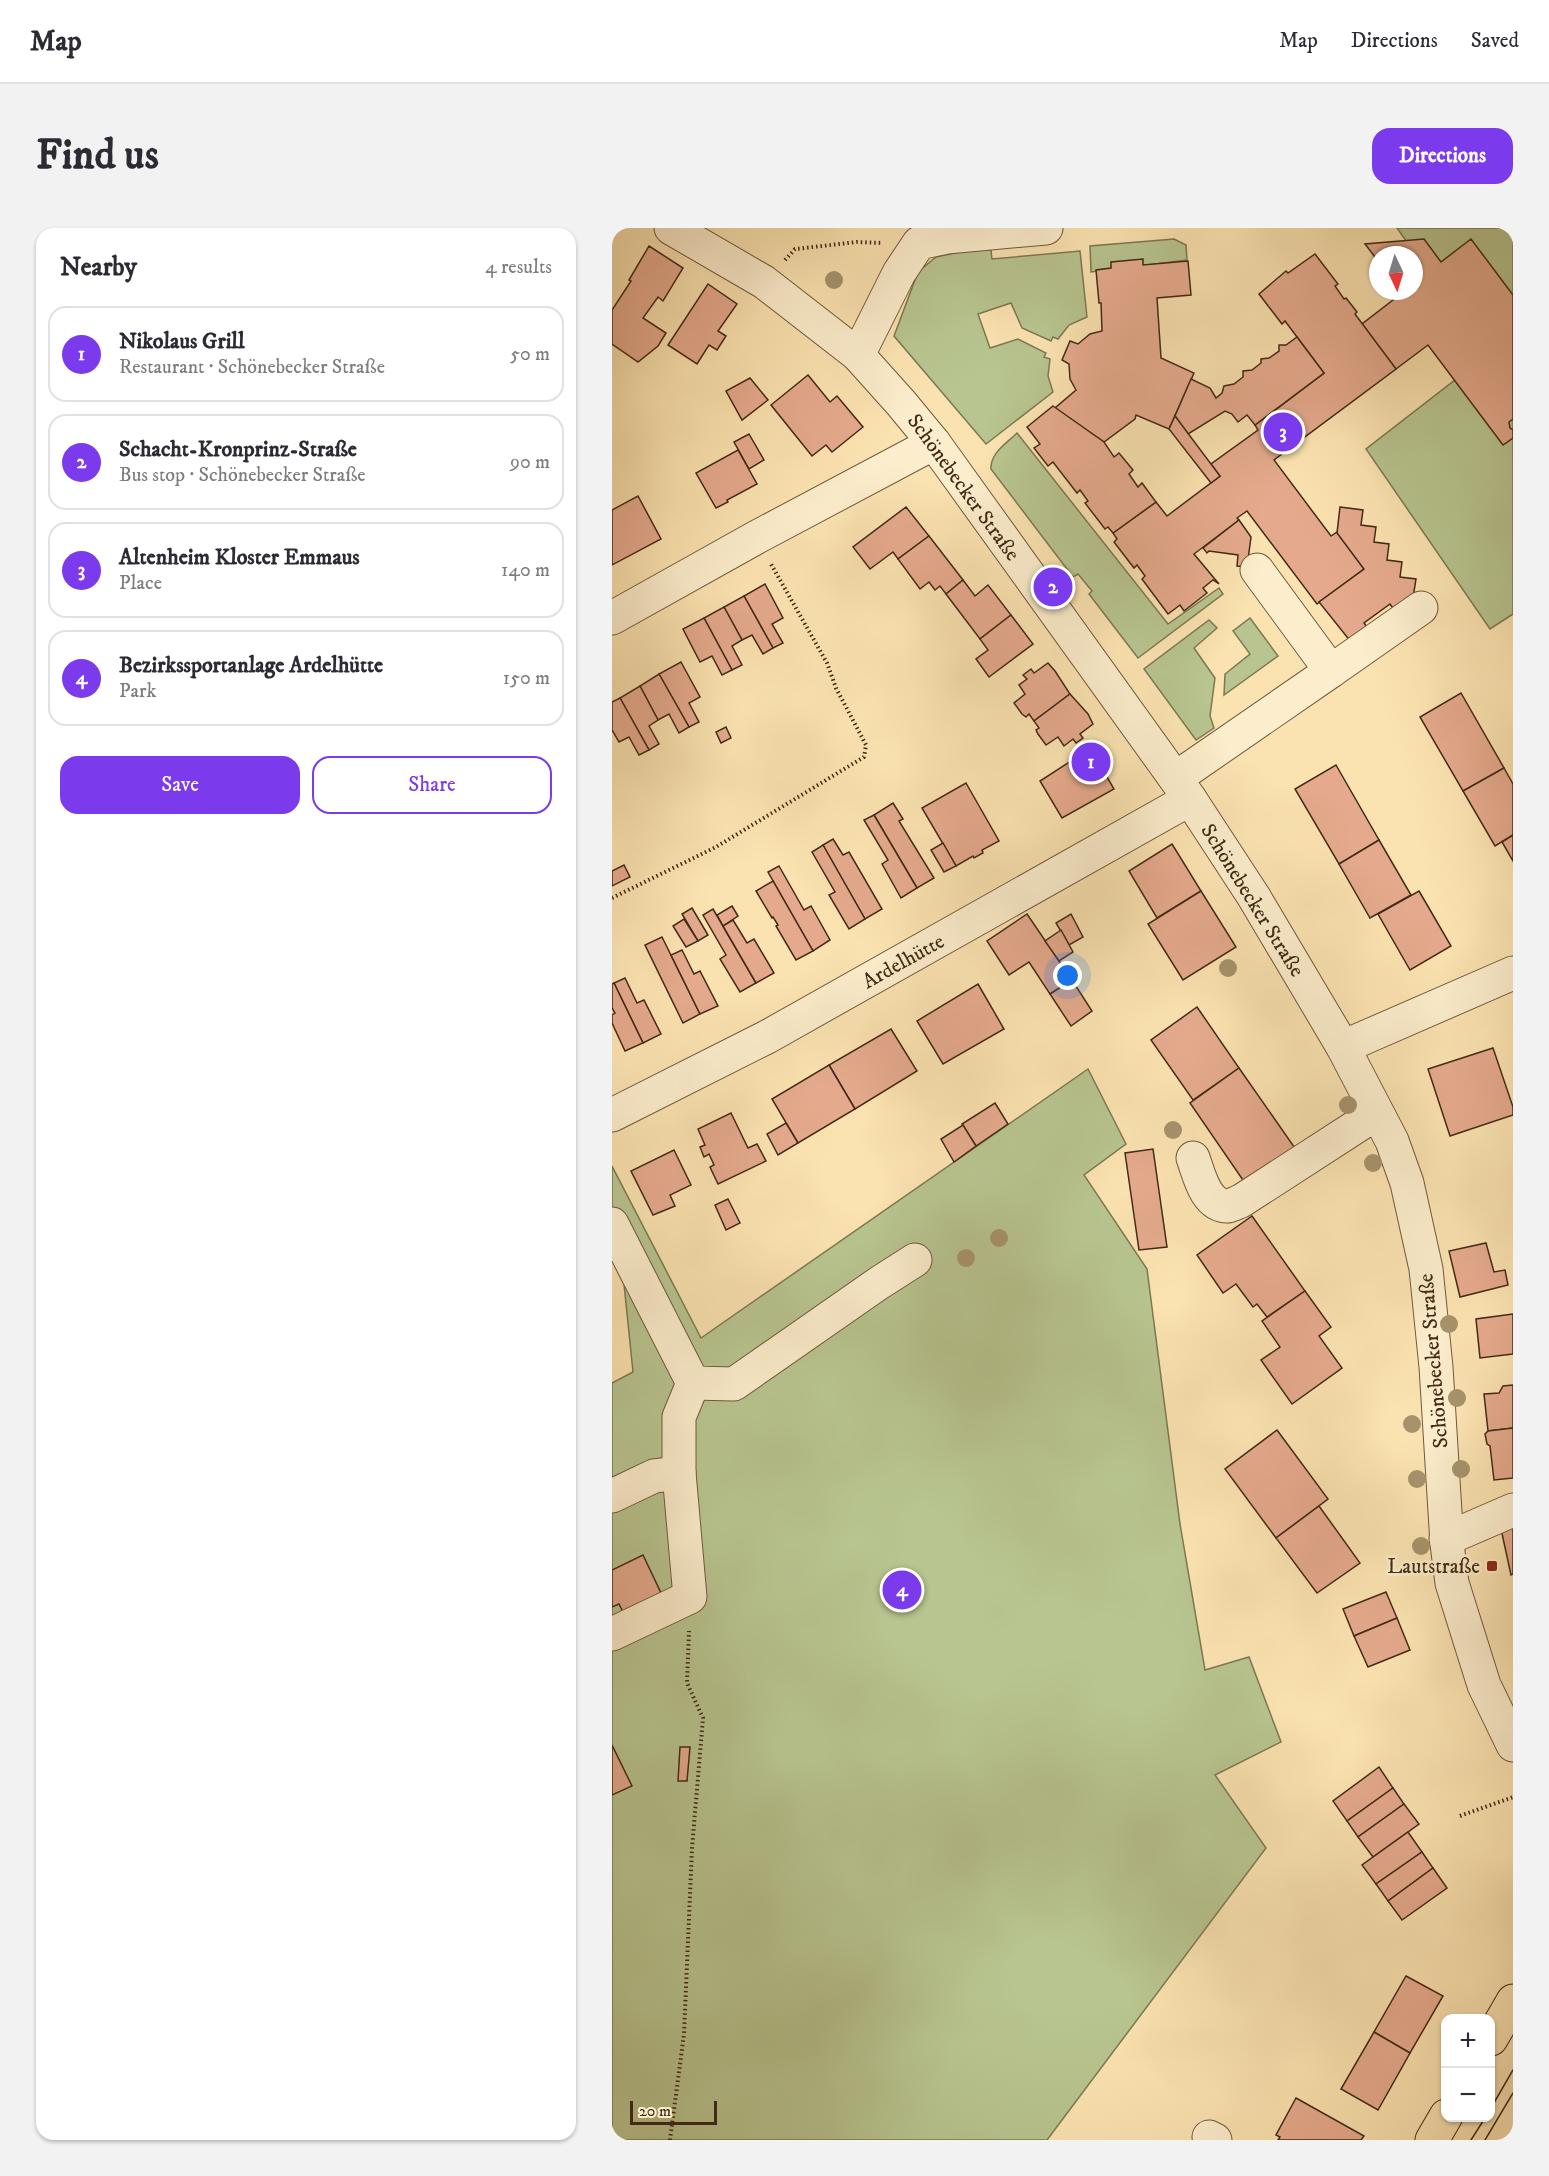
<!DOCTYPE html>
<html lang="en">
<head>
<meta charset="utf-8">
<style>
  body { margin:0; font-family:"IM FELL DW Pica",serif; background:#f2f2f3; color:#2b2b33 }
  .controls { position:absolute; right:18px; bottom:18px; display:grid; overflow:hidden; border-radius:12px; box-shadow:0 2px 4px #0004 }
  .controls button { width:54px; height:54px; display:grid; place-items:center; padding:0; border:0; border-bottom:2px solid #e1e1e2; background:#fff; color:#2b2b33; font:30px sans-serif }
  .compass { position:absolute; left:757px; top:18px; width:54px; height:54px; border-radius:50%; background:#fff; box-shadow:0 2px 4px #0004; rotate:176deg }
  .scale { position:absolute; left:18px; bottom:15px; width:87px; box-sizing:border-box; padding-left:6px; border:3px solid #422a15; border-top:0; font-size:16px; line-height:21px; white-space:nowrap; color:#422a15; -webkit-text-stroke:4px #fcedcc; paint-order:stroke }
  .you { position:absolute; left:456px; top:748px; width:21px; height:21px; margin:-15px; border:4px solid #fff; border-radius:50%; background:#1a73e8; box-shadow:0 0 0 9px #1a73e833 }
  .badge { display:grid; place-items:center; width:39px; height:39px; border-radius:50%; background:#7c3aed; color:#fff; font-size:20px; font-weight:700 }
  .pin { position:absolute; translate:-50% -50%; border:3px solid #fff; box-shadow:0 2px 6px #0006 }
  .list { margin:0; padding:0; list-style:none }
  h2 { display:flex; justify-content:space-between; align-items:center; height:78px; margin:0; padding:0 24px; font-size:26px }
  h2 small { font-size:20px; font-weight:400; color:#7c7c81 }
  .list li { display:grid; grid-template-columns:39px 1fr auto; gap:18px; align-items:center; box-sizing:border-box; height:96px; margin:0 12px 12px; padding:0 12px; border:2px solid #e1e1e2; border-radius:18px }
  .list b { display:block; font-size:22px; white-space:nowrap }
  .list p { margin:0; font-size:20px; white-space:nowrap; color:#7c7c81 }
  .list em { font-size:20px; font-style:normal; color:#7c7c81 }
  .actions { display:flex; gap:12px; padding:18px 24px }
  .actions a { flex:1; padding:14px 0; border:2px solid #7c3aed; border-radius:18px; text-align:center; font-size:21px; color:#7c3aed }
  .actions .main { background:#7c3aed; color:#fff }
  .map { position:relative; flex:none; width:901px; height:1912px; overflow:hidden; border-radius:18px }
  header { display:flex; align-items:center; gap:36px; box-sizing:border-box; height:84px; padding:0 30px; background:#fff; border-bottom:2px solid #e1e1e2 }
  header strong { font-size:28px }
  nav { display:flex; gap:33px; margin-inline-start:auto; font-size:21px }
  .intro { display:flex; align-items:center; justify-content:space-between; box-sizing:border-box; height:144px; padding:0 36px }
  h1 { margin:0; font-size:42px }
  .button { padding:15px 27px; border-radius:18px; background:#7c3aed; color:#fff; font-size:21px; font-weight:700 }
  main { display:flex; gap:36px; padding:0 36px }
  aside { flex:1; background:#fff; border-radius:18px; box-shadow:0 2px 4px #0004 }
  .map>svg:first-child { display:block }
</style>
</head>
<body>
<header>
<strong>Map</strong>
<nav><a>Map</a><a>Directions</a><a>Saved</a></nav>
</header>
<div class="intro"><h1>Find us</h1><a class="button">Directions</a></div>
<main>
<aside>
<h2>Nearby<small>4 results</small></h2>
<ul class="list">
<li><span class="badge">1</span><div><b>Nikolaus Grill</b><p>Restaurant · Schönebecker Straße</p></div><em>50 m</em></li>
<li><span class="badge">2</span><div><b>Schacht-Kronprinz-Straße</b><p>Bus stop · Schönebecker Straße</p></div><em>90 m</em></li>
<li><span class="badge">3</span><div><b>Altenheim Kloster Emmaus</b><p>Place</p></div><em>140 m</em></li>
<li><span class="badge">4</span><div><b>Bezirkssportanlage Ardelhütte</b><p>Park</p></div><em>150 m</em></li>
</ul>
<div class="actions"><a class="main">Save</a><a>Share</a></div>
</aside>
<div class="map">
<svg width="901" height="1912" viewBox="0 0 901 1912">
  <rect width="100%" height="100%" fill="#fbe3b1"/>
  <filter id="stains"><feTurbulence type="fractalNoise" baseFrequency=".00333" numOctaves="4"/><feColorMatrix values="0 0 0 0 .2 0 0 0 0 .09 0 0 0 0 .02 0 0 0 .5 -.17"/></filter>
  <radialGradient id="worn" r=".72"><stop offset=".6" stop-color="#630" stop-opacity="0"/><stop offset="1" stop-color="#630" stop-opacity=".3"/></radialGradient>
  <!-- green -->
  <g fill="#b8c590" stroke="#7d7852" stroke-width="1.5">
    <polygon points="785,0 901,0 901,386 878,401 754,221 875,127"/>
    <polygon points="562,11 574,17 575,32 479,44 478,18"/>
    <polygon points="367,20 379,22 380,31 468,23 475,89 457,97 446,111 441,109 439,113 410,100 399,75 366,86 378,120 406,111 434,125 432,129 438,131 436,148 441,164 374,216 282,108 306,44 324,29"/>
    <path d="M405,205L556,396L607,360L611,366L526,430L477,366L480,363L466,346L461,349L379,241C378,225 395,215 405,205Z"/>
    <polygon points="638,390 666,428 612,467 613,446 638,426 621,403"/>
    <polygon points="597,392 605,400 582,420 603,450 598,488 602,500 584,512 532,441"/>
    <polygon points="476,841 514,916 472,947 535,1041 568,1296 593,1442 637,1429 669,1514 603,1547 654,1620 435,1912 0,1912 0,1155 21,1144 12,1056 0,1032 0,938 89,1110"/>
  </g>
  <!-- building -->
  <g fill="#e5aa8d" stroke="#422a15" stroke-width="1.5">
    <polygon points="812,11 829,34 859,11 901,67 901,191 897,194 898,200 901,202 901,210 891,217 816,117 784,141 750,96 790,65 789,63 802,63 802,27 766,27 766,33 753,16"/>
    <polygon points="37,18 71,40 51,73 46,69 31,90 54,105 46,118 26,134 0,116 0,82 19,53 17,52"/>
    <polygon points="703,26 726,56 723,58 732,71 734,70 745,84 743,86 784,141 662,232 719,308 725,304 752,341 705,376 635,283 625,290 627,292 582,326 607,356 601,352 591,360 595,365 572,383 568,377 556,386 530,351 533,348 525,337 522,340 502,314 505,311 501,305 544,274 555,288 608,248 599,236 646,202 643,197 712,145 673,93 670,96 647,66 674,43 676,45"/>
    <polygon points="531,31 531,37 576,33 579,67 545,70 549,130 582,145 557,201 524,187 523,191 492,214 443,180 464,162 458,151 457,136 450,132 458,113 466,116 478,106 490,103 489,75 487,75 484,42 499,40 499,34"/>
    <polygon points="96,56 125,76 106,103 114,108 105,122 97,117 85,136 56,117"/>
    <polygon points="685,109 712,145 643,197 635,187 626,194 620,186 613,183 576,206 563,188 579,151 598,160 604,170 610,165 612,158 622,156 631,149 631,143 640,142 649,135 649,131 657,130 667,123 667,117 674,117"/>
    <polygon points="196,147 218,174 225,168 251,199 220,224 214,217 200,228 159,177"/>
    <polygon points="138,150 156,172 130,192 114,163"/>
    <polygon points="441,178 492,214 502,229 507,225 521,242 517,246 526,259 530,255 544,274 501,305 496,299 493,301 473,275 476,273 468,262 465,265 441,234 436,238 422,220 428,216 415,199"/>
    <polygon points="563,188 608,248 599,255 557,201"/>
    <polygon points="137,206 152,232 137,241 122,214"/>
    <polygon points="126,222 145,256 115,272 116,274 104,280 84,245"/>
    <polygon points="26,268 49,311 0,337 0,282"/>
    <polygon points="294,279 317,308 286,331 281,324 258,341 241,319"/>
    <polygon points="728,279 751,282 749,297 764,299 762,314 777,316 775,332 790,334 788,349 804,351 801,370 783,383 778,376 752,395 757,402 739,414 707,374 752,341 725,305"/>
    <polygon points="627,292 639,309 635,339 625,338 626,327 597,323 595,325 591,320"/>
    <polygon points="317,308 351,352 334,366 328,358 323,362 317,354 308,361 286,331"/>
    <polygon points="351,352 363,368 376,357 399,387 368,411 334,366"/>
    <polygon points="153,356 171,390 160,396 171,415 161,420 132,368"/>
    <polygon points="132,368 161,420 151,426 140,407 130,412 112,379"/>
    <polygon points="112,379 130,412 120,418 130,437 120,442 92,390"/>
    <polygon points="399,387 421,416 377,449 364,431 376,422 368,411"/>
    <polygon points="92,390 120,442 110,447 100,428 88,434 71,401"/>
    <polygon points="69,434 88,469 77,475 87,494 77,499 47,446"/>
    <polygon points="436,435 443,443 458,466 422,493 417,486 414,489 410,486 402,475 413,466 407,457 415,451 411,447 419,441 422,445"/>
    <polygon points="47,446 77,499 67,505 57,486 46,492 28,458"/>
    <polygon points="28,458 46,492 37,498 47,516 37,522 8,470"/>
    <polygon points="849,465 892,540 851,563 808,489"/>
    <polygon points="458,466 476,486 481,496 468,506 471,510 464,515 461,511 452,518 446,509 434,517 426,506 424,502 427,500 422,493"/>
    <polygon points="8,470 37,522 27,527 17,509 7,514 0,502 0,474"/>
    <polygon points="114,499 119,510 109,515 104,504"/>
    <polygon points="480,523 502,561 450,590 428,553 459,533 460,535"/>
    <polygon points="724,537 767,612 727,636 683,561"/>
    <polygon points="892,540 901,556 901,607 883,618 851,563"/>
    <polygon points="354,555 387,613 370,622 371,625 362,630 361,628 344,638 310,580"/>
    <polygon points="281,575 291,591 287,593 322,650 305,660 262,587"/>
    <polygon points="262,587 305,660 289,670 270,636 276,632 252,592"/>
    <polygon points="901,607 901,633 890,614"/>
    <polygon points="221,611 231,627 237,624 270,681 253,691 211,617"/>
    <polygon points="767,612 799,667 758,690 727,636"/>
    <polygon points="331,615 344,638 332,644 319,622"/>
    <polygon points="560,616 589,663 545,690 517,643"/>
    <polygon points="211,617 253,691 237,701 217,667 223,664 200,624"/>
    <polygon points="12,637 18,649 0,658 0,643"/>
    <polygon points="167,638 192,682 199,678 218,712 201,723 156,644"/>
    <polygon points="161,653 201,723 184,732 164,698 166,697 161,689 160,690 144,663"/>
    <polygon points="589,663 624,719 571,752 536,696"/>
    <polygon points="807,663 839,718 798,742 766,686"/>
    <polygon points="120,678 126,688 111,698 105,687"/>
    <polygon points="80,680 96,707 86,713 70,686"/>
    <polygon points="101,681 144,755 128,764 108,731 114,727 91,687"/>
    <polygon points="415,686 460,752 438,766 417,734 397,747 375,713"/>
    <polygon points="459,686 471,709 457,717 444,695"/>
    <polygon points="72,691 86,713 74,719 61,698"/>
    <polygon points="121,692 135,715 142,711 162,745 144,755 111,698"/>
    <polygon points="449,702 461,724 447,733 433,713"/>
    <polygon points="50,709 88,786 71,795 33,717"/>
    <polygon points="70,722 82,746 88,743 106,778 88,786 59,727"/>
    <polygon points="13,750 25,775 32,772 49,806 31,815 2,755"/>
    <polygon points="460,752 480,783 459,798 438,766"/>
    <polygon points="2,755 31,815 13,823 0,795 0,787 3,785 0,780 0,756"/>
    <polygon points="366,756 392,801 331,836 305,793"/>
    <polygon points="585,779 627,840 581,872 539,812"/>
    <polygon points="279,801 305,843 243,881 217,837"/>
    <polygon points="881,820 901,879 901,887 838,908 816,841"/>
    <polygon points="217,837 243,881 186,915 160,871"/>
    <polygon points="627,840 685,923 635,958 578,875"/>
    <polygon points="383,875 396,896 364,918 350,896"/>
    <polygon points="119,885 136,920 145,916 154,933 106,956 98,939 102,937 97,926 92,929 88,919 93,917 86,901"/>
    <polygon points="174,895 186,915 166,927 155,906"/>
    <polygon points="351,897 364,918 342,934 329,911"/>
    <polygon points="541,921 555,1019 527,1022 513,925"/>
    <polygon points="62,922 79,957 58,967 63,978 41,987 19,943"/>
    <polygon points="116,971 128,995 114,1002 103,977"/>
    <polygon points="640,988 693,1063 655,1089 645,1076 641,1079 624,1056 611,1065 585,1027"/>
    <polygon points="874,1015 882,1044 893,1042 896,1057 848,1069 837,1023"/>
    <polygon points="693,1063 719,1099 707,1108 730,1140 680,1176 649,1132 668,1119 650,1093"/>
    <polygon points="901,1086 901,1126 868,1130 864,1091"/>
    <polygon points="901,1157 901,1200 876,1203 872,1166 887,1165 891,1158"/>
    <polygon points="901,1200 901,1250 882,1252 878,1218 875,1216 873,1206 876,1203"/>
    <polygon points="665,1202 716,1271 664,1310 613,1241"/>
    <polygon points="707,1278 748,1335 705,1365 664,1310"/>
    <polygon points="901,1299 901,1346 899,1347 889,1301"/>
    <polygon points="31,1327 49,1365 11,1384 7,1376 0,1379 0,1342"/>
    <polygon points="774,1364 785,1390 742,1408 731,1381"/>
    <polygon points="785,1390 798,1422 756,1439 742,1408"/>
    <polygon points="0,1517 20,1558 0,1567"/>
    <polygon points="68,1519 78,1519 75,1553 66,1553"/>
    <polygon points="767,1539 781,1560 735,1593 721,1573"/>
    <polygon points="781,1560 792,1576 746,1609 735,1593"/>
    <polygon points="792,1576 807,1596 761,1629 746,1609"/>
    <polygon points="796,1604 810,1624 764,1656 750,1637"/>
    <polygon points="810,1624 821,1640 776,1673 764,1656"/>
    <polygon points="821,1640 835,1660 790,1692 776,1673"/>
    <polygon points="794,1748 831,1768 798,1825 762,1804"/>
    <polygon points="762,1804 798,1825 766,1882 729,1861"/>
    <polygon points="684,1870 752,1908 749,1912 666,1912 668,1909 664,1907"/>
  </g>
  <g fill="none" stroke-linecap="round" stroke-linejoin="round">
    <!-- minor casing -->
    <g stroke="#70583c" stroke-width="35">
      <g id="minor">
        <polyline points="59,0 152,54 246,127 289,175 322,215 578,571 642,669 731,819 780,913 795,955 814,1041 824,1139 835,1316 840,1355 872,1457 901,1517"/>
        <polyline points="246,127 287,45 307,15 335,9 434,0"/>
        <polyline points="0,390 145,309 322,215"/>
        <polyline points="719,443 809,380"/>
        <polyline points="564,550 719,443 645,342"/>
        <polyline points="731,819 901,745"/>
        <polyline points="0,887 155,809 578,571"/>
        <path d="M581,930C587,946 593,978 616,978C620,977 626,974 629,973L765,885"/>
        <polyline points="0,996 81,1155 122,1156 267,1055 303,1032"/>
        <polyline points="0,1268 42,1248 67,1245"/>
        <polyline points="834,1311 901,1282"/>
        <polyline points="0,1406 78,1369 67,1245 67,1189 81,1155"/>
        <polyline points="597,1909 603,1912"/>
      </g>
    </g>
    <!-- major casing -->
    <g stroke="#422a15" stroke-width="35">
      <g id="major">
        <polyline points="879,1811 901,1773"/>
        <polyline points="820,1912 834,1888"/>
      </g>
    </g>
    <!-- path -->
    <g stroke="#422a15" stroke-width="4" stroke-dasharray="1.5 3" stroke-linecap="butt">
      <polyline points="173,32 183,21 245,14 271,15"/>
      <polyline points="0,670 104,619 252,529 254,517 224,460 215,435 159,336"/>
      <polyline points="848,1588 901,1569"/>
      <polyline points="58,1912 72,1806 80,1620 91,1490 75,1455 77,1403"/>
    </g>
    <!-- minor -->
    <use href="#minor" stroke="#fcedcc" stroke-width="33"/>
    <!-- major -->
    <use href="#major" stroke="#fbe3b1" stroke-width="33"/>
    <!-- tram -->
    <g stroke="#422a15" stroke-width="1.5">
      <polyline points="879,1880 901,1842"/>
      <polyline points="859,1912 873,1890"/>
      <polyline points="873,1912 901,1865"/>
    </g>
  </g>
  <!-- trees -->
  <g fill="#a6936c">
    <circle cx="222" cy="52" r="9"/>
    <circle cx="616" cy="740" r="9"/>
    <circle cx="736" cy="877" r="9"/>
    <circle cx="561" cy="902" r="9"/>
    <circle cx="761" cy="935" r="9"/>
    <circle cx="387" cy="1010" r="9"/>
    <circle cx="354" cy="1030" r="9"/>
    <circle cx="837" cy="1096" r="9"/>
    <circle cx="845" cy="1170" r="9"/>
    <circle cx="800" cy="1196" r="9"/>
    <circle cx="849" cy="1241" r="9"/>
    <circle cx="805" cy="1251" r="9"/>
    <circle cx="809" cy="1318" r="9"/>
  </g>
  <!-- markers -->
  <rect fill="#8f2418" stroke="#fcedcc" stroke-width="2" x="874" y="1332" width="12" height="12" rx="3"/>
  <g text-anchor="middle" stroke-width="5" stroke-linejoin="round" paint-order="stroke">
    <!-- street labels -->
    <g font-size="21" fill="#422a15" stroke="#fcedcc">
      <text transform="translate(352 259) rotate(54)" y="7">Schönebecker Straße</text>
      <text transform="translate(641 672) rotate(58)" y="7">Schönebecker Straße</text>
      <text transform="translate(291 733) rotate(-29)" y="7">Ardelhütte</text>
      <text transform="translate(821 1133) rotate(-95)" y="7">Schönebecker Straße</text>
    </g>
    <!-- poi labels -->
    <g font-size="21" fill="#422a15" stroke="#fcedcc" text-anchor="end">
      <text x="868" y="1345">Lautstraße</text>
    </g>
  </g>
  <rect width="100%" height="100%" filter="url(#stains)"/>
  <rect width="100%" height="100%" fill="url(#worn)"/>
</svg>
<div class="controls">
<button>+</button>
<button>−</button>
</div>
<svg class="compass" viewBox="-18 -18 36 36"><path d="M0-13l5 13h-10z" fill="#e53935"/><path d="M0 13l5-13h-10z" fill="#7c7c81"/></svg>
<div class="scale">20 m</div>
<div class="you"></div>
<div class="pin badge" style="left:479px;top:534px">1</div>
<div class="pin badge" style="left:441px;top:359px">2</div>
<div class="pin badge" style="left:671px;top:204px">3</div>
<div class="pin badge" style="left:290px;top:1362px">4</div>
</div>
</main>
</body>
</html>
